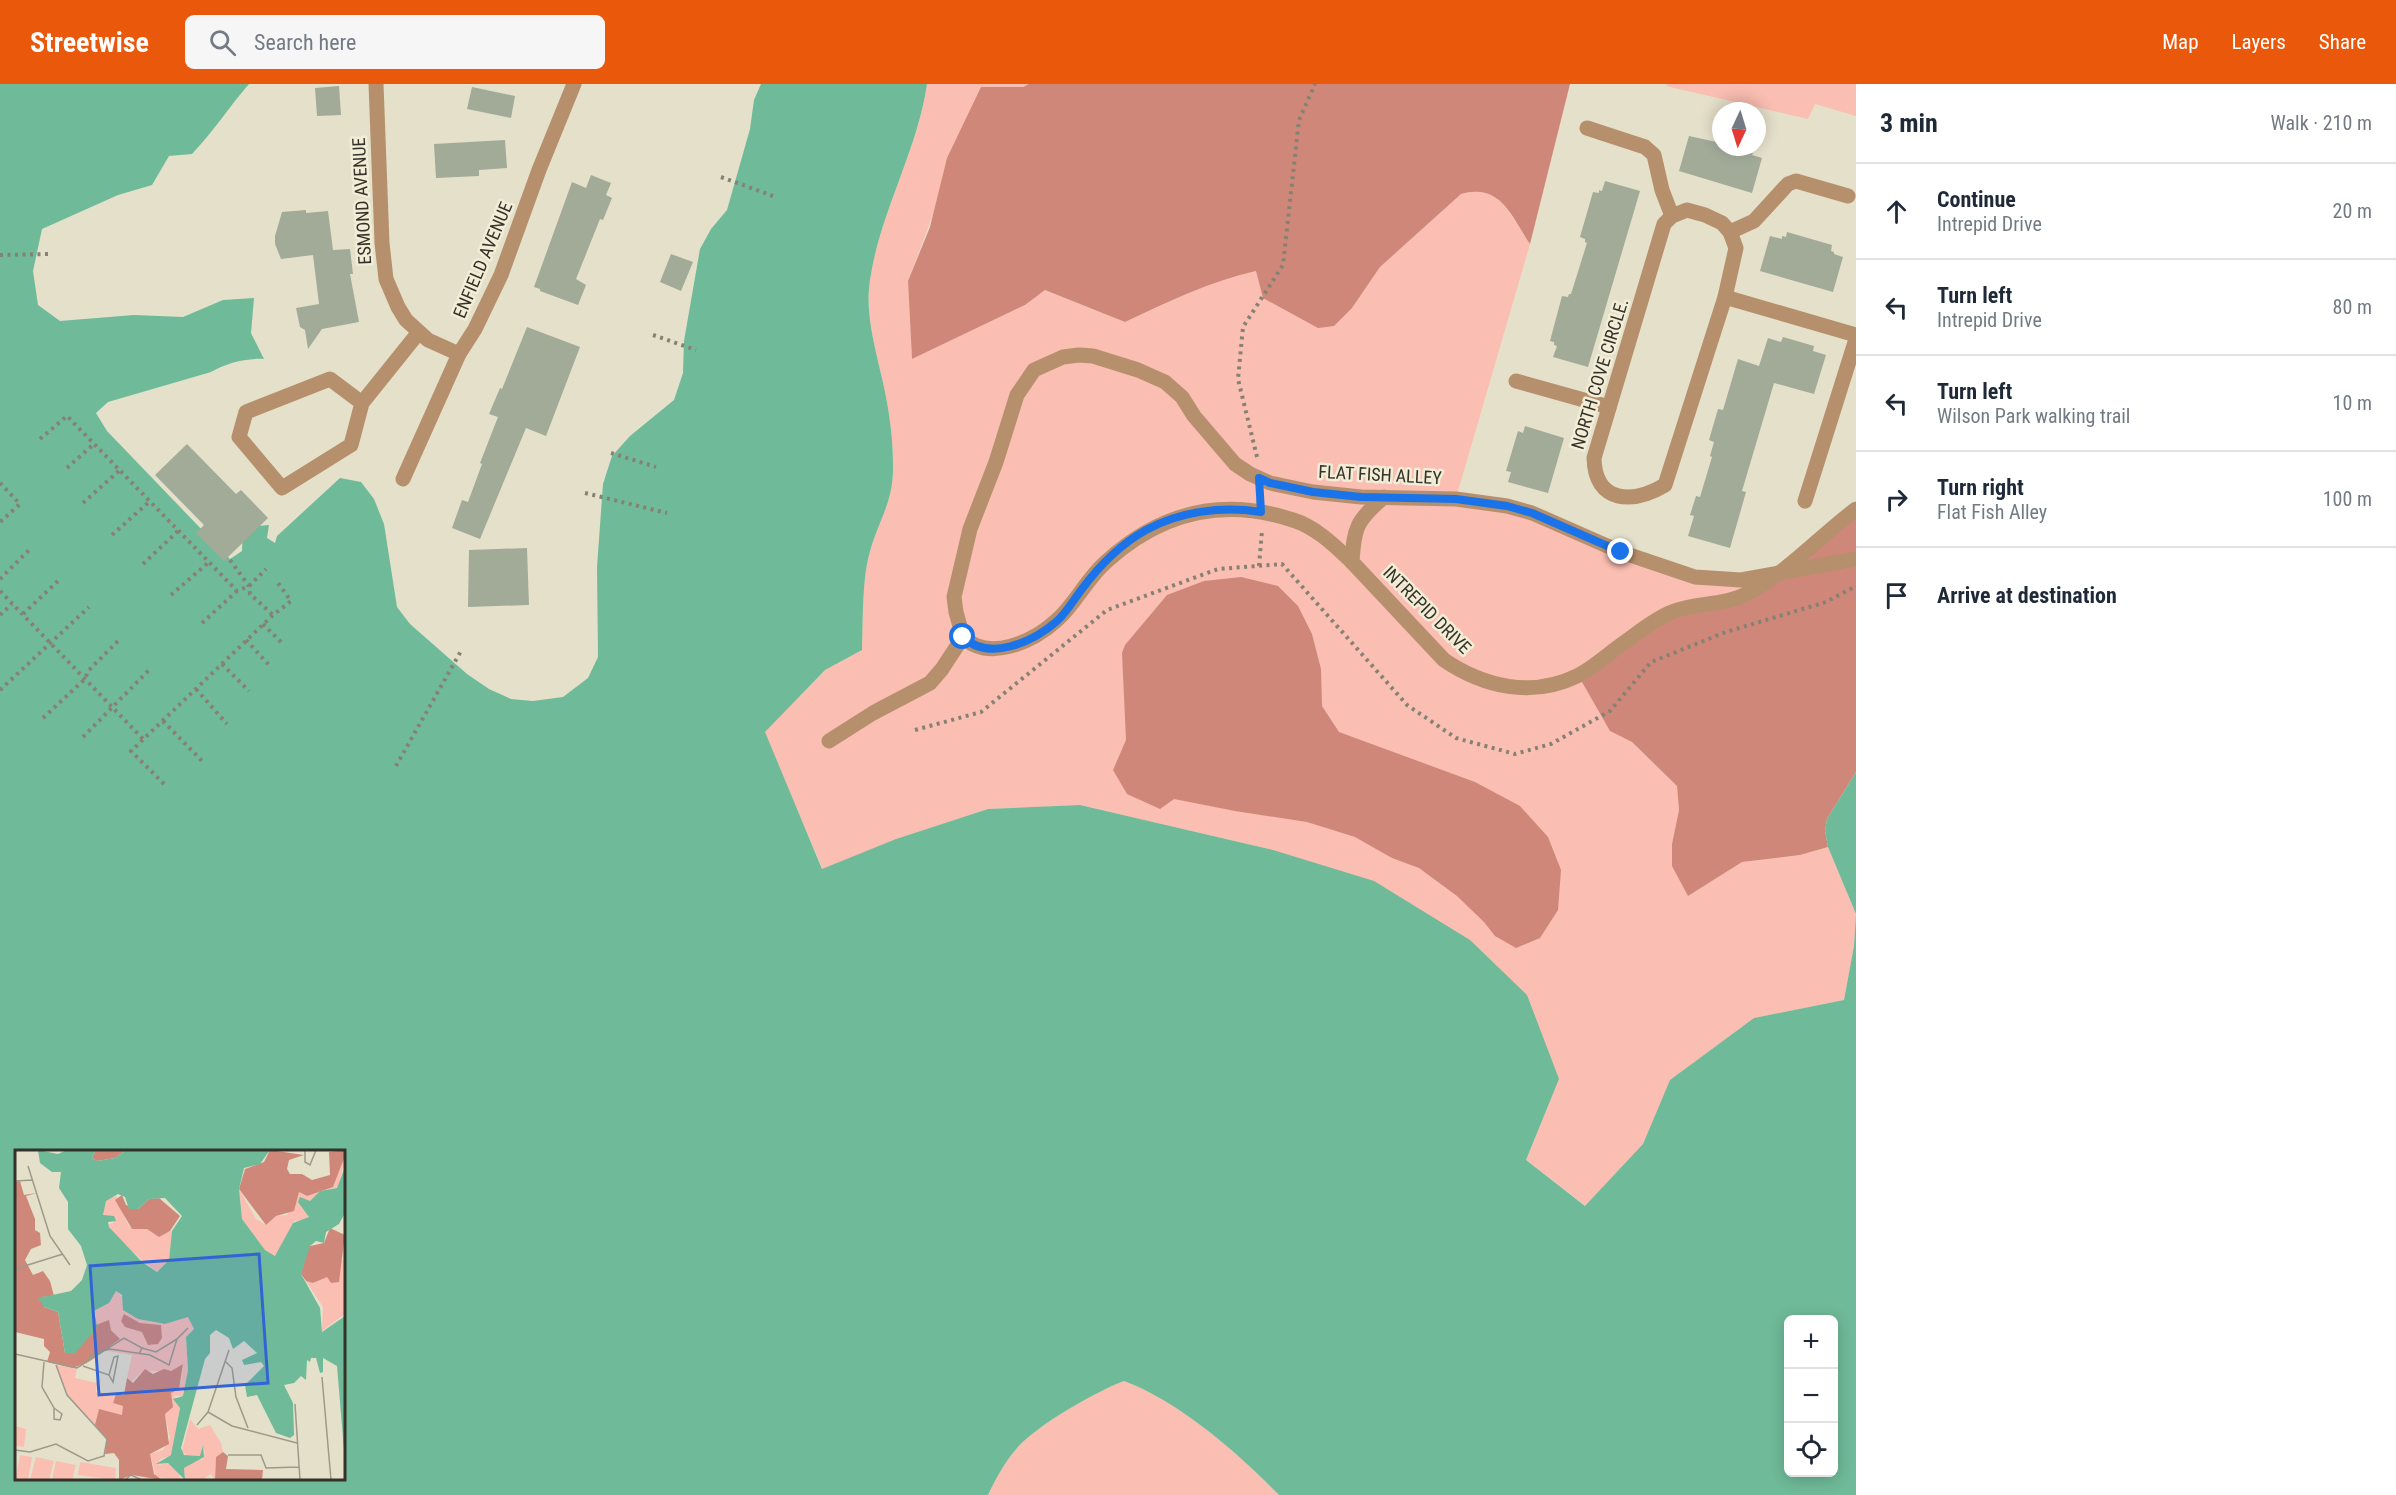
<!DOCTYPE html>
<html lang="en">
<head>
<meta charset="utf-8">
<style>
  body { margin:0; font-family:"Roboto Condensed",sans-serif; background:#f6f6f7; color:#1f2937 }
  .controls { position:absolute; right:18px; bottom:18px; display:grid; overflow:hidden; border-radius:9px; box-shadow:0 3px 15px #0003 }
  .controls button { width:54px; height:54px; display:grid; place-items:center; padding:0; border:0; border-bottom:2px solid #e0e1e3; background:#fff; color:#1f2937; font:30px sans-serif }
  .compass { position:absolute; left:1712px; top:18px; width:54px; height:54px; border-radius:50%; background:#fff; box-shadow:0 3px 15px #0003; rotate:184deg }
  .stop { position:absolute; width:18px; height:18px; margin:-14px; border:4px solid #1a73e8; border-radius:50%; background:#fff }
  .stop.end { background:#1a73e8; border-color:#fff; box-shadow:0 2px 6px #0008 }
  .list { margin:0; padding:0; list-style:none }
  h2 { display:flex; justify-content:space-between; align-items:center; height:78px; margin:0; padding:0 24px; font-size:26px }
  h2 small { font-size:20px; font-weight:400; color:#747a83 }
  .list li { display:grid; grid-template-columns:39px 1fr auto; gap:18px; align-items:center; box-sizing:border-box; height:96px; padding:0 24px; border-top:2px solid #e0e1e3 }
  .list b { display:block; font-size:22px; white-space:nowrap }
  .list p { margin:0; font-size:20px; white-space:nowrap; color:#747a83 }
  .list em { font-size:20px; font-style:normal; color:#747a83 }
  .icon { flex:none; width:33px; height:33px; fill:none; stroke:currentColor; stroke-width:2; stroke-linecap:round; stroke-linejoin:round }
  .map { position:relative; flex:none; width:1856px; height:1411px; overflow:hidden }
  header { display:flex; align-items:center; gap:36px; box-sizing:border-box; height:84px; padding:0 30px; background:#ea580c; color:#fff }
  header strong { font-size:28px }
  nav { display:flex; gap:33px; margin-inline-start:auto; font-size:21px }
  .search { width:420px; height:54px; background:#f6f6f7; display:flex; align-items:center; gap:15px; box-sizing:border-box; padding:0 21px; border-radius:9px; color:#747a83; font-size:22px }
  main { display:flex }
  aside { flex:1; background:#fff }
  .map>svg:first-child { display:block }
</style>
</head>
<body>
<header>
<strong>Streetwise</strong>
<div class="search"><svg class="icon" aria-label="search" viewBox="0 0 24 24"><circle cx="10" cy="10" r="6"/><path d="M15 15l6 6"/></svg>Search here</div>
<nav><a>Map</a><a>Layers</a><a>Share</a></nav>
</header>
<main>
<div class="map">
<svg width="1856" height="1411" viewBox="0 0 1856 1411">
  <rect width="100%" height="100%" fill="#e5e0ca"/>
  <!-- green -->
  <g fill="#fabeb2">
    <path d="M927,0H1029L1023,3H981L908,197L912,275L1025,221L1045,206L1125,238L1195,206L1230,193L1256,187L1352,224L1380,183L1461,110C1501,99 1510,132 1530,160L1456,414L1507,422L1695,493L1766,492L1610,647L1632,658L1677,702L1679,726L1672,760L1688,812L1742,778L1800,771L1828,763L1856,830L1854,862L1844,916L1754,934L1670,996L1643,1060L1586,1122L1526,1076L1559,995L1273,766L1080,721L988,725L896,755L823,786L764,648L825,586L862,566C863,538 862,498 869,471C878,436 894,418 893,380C893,350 888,319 881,290C874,259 865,227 870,196C880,128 917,68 927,0Z"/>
    <polygon points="1667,0 1856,0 1856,32 1815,20 1808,35 1666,2"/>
    <path d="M1124,1297C1180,1318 1237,1368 1279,1411H988C996,1394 1005,1378 1017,1364C1037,1341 1095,1308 1124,1297Z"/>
  </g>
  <!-- forest -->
  <g fill="#cf877a">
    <path d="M1029,0H1570L1530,160C1511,132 1501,99 1461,110L1380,183L1352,224L1334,242L1318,244L1263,214L1256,187C1210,197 1168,218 1125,238L1045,206L1025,221L912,275L908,197L930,143L947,74L981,3H1023Z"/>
    <polygon points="1856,425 1856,688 1827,735 1825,747 1828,763 1800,771 1742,778 1688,812 1672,782 1672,760 1679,726 1677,702 1632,658 1610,647 1578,591 1648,542 1747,510"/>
    <polygon points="1241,493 1278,502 1298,522 1312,550 1321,585 1322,622 1339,648 1475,698 1520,722 1548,753 1561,786 1558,826 1540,854 1516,864 1495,852 1484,838 1457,812 1419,784 1392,774 1355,753 1307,738 1235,727 1174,715 1160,725 1127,710 1113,686 1126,656 1122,569 1125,561 1167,511 1204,497"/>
  </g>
  <!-- water -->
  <path fill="#6fba99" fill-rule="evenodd" d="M0,0H249C229,23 213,48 192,70L169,72L152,101L118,111L42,145L33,187L38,221L60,237L134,231L183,233L223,216L254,214L251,249L264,275C245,274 227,279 211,288L108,318L96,329L107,347L230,475L242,467L243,443L269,441L267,454L275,459L277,452L340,394L361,398L374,415L384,440L397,523L410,540L467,590L489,605L511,615L533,617L563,613L588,594L598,573L597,483L603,400L612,372L630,352L674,316L683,289L684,257L700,165L711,145L727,126L750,45L754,16L761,0H927C917,68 880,128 870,196C865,227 874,259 881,290C888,319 893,350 893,380C894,419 878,436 869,471C862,498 863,538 862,566L825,586L765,648L822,785L896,755L988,725L1080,721L1273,766L1374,797L1470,856L1527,911L1559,995L1526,1076L1585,1122L1643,1060L1670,996L1754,934L1844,916L1854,862L1856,830L1828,763L1825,747L1827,735L1856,688V1411H1279C1237,1368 1180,1318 1124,1297C1095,1308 1037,1341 1017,1364C1005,1378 996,1394 988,1411H0ZM16,1068H344V1394H16ZM1788,1236H1834V1388H1788Z"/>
  <!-- building -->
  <g fill="#a1ab98">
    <polygon points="339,2 341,31 317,32 315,4"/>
    <polygon points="472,3 515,12 511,34 467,25"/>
    <polygon points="1689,52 1721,59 1721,63 1751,63 1750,68 1753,69 1752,71 1762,74 1752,109 1679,87"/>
    <polygon points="505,56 507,84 479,86 479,92 436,94 434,60"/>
    <polygon points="591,91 611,99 606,111 612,114 603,136 600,135 576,195 586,201 578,221 540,207 540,205 534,203 572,98 586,104"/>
    <polygon points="1605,97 1640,107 1588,283 1553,273 1557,262 1554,261 1554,258 1550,257 1562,212 1568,213 1569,210 1571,210 1587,159 1585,158 1585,155 1580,153 1593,108 1599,109 1599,106 1602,107"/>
    <polygon points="306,126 306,129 328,127 333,166 350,165 353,190 350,190 359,238 322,245 308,265 305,246 300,243 296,224 319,220 313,171 281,175 275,160 275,152 282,128"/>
    <polygon points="1787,148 1832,161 1831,167 1834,168 1834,170 1843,173 1833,208 1760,187 1770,152 1782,155 1782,152 1786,153"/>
    <polygon points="671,170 693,178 681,207 660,198"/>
    <polygon points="527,243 580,263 546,352 526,344 480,455 452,444 462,416 468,418 482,380 480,379 498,333 489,330 500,304 502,305"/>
    <polygon points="1783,253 1814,262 1813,267 1826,271 1814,310 1774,299 1742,407 1746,408 1730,464 1688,452 1694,432 1690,431 1696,412 1700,413 1712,373 1710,372 1714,358 1709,356 1718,325 1723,326 1738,275 1759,282 1768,254 1781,258"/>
    <polygon points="1525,342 1564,354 1548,409 1508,398 1511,388 1506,387 1518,347 1523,349"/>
    <polygon points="187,360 236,410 241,406 268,434 224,477 196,449 204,441 155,391"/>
    <polygon points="527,464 529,521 468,523 469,466"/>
  </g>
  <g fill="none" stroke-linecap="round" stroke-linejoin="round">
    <!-- path -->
    <g stroke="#868273" stroke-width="4" stroke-dasharray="3 4.5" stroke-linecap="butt">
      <polyline points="721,93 773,112"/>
      <polyline points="0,171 51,170"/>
      <polyline points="653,251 696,266"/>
      <polyline points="40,355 67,332 237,507 249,502 266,485"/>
      <polyline points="611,369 656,383"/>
      <polyline points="1257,373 1238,295 1243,243 1283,181 1299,36 1315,0"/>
      <polyline points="67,384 94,360"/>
      <polyline points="0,399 20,420 0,438"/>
      <polyline points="585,409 667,429"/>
      <polyline points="83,419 120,386"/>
      <polyline points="112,451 150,417"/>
      <polyline points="230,476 249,502 250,510 273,531"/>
      <polyline points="143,480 178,447"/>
      <polyline points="1259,482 1262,447"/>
      <polyline points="0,495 31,464"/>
      <polyline points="0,507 143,655"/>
      <polyline points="171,511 209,478"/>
      <polyline points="23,530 60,495"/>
      <polyline points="0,531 12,520"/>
      <polyline points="202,539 237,507"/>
      <polyline points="263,540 284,561"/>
      <polyline points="246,556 270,582"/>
      <polyline points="222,580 249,607"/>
      <polyline points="196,605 227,640"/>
      <polyline points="0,606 89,523"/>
      <polyline points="43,634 85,595 88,587 119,556"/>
      <polyline points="163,637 202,677"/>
      <polyline points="915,646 981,628 1107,526 1218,485 1282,480 1407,621 1456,654 1515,670 1551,660 1610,627 1651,578 1726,548 1826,518 1856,502"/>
      <polyline points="83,653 150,585"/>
      <polyline points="396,682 461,567"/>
      <polyline points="164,700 131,667 273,531 291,517 278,499"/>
    </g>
    <!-- minor -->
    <g stroke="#b6906c" stroke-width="15">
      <polyline points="376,0 382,159 386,195 398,223 406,236 428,256 459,270"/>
      <polyline points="1587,44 1645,63 1654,71 1662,106 1672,132"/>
      <path d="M1687,126L1705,131L1722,139L1730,148L1736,164L1725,213L1665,401C1633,420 1595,420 1594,374L1664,140L1672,132Z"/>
      <polyline points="1730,148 1754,137 1788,100 1796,97 1848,112"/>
      <polyline points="1725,213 1856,251"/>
      <polyline points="1516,297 1609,323"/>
      <polyline points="362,319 351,361 282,404 239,353 246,328 330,295 362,319 419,248"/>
      <polyline points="403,395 459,270 475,245 501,191 539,86 574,0"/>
      <path d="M1384,413C1357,436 1354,443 1352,478L1444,576C1484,603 1532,614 1577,592C1593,584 1608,570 1622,560C1638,549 1654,535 1672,528C1696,518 1725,522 1748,509C1788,488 1820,452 1856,425"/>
      <polyline points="1805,417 1856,255"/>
      <path d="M963,553C989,578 1033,558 1057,536C1076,519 1087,494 1107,477C1161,428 1223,413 1293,436C1316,443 1335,462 1352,478"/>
      <polyline points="829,657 873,629 930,599 942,585 963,553 956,528 954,513 970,445 996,378 1017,311 1034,286 1063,273 1079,271 1093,272 1138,286 1165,298 1182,313 1194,332 1235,380 1250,390 1270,399 1313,408 1361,413 1456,415 1507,422 1532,429 1621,468 1695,493 1741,496 1856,475"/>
    </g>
  </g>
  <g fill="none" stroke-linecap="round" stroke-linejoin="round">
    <!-- route -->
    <path stroke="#1a73e8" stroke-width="8" d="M963,553C989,578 1033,558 1057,537C1067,528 1074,515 1082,505C1099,482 1121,460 1146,446C1181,427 1222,422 1261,428L1259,394L1270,399L1313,408L1361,413L1456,415L1507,422L1532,429L1621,468"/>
  </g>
  <g text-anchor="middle" stroke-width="5" stroke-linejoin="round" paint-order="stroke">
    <!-- street labels -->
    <g font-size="18" fill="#343229" stroke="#f2edd7">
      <text transform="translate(362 117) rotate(-93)" y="6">ESMOND AVENUE</text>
      <text transform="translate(483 176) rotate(-67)" y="6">ENFIELD AVENUE</text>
      <text transform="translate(1600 290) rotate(-73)" y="6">NORTH COVE CIRCLE.</text>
      <text transform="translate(1380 391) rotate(3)" y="6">FLAT FISH ALLEY</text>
      <text transform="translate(1427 526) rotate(45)" y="6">INTREPID DRIVE</text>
    </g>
  </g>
  <!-- overview -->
  <g transform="translate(15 1066)">
    <rect width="330" height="330" fill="#e5e0ca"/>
    <path d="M330,6L324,37L308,40L295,51L283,52L294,62L293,69L279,71L261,106L250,100L227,69L224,39L241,69L251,75L261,66L272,65L284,42L292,46L305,38L318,37ZM101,46L114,77L132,79L141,85L157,81L154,110L142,122L109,95L93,75L99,72L95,66L89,67L88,61L92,49ZM330,105V164L307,181L308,157L291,131L299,133L323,120ZM101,141L132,171L150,174L173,167L179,179L171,187L173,220L168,246H159L165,256L158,297L156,305L144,310V315L153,313L162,319L166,330L141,327L135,304L148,300L155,288L150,264L156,253V243L166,232L168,214L156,221H128L116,232L112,228L117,205L87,200L97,196L100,183L89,173L81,175L78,169L79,161L94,153ZM41,215L62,218L60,228L82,233L81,242L101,244L98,253L109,256L107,266L80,275L53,247ZM175,269L183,279L195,275L206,293L208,302L201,307L200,330L196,324L187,330H170L169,318L181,308L187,310L190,302L187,295L186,306L171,305L167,301ZM0,276L11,279L9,297L0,296ZM5,305L17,307L13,330H0ZM21,307L39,311L34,330H15ZM41,311L61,315L57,330H37ZM65,312L101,318L100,330L63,325Z" fill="#fabeb2"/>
    <path d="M81,0H111L100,8L82,11L77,8ZM255,0L289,5L274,10L272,19L275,24H287L297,30L315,25L314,2L330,0V6L318,37L292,46L284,42L279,61L261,66L251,75L224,39L230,19L249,12ZM5,31L9,45L22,43L11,46L20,69V80L25,83L26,95L16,99L10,110L18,125L28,121L35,131L39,146L27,147L29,157L43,162L50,203L66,195L81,175L94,170L96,180L105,189L75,211L58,218L32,212L35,202L29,196V189L0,182V32ZM107,45L111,55L123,59L134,49L144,48L165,66L155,81L144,87L132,79H117L100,50ZM315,78L330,85L324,132L316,133L312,127L298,133L291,131L286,124L292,101L295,96L309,93ZM109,164L125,173L146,175L147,188L143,194L133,195L127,182L110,177L106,171ZM168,214L164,239L156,243L158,257L150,264L154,294L135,304L139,324L147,330L117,325L104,330V310L99,303L90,304L92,290L80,275L84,259L107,265L108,256L98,253L101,244L109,245L112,228L118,233L130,219L138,224L149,219L156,221ZM208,302L213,306L211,319L248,320L247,330H200L201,307Z" fill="#cf877a"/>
    <path d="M23,0L43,4L52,0H81L77,8L82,11L100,8L111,0H255L245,14L229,18L224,39L227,69L250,100L260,106L278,73L294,67L283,52L285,47L295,51L305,41L322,38L330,17V63L324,74L311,82L309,93L301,91L295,96L286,124L305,158L307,182L330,166V312L322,216L308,208V222L305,223L301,208H296L295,212L292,210L291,230L286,226L279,233L269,235L278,253L279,285L275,288L261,283L242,245L232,247L230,235L249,216L246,212L229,215L227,210L242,203L229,191L218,199L214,188L201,180L195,185V203L190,209L166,298L169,305L185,306L188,295L189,307L169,318L170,330L153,313L141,314L156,305L165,258L158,249L168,246L173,220L171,187L179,179L173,167L150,174L123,169L108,160L107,145L101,141L94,153L79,161L82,176L78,183L59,204L50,203L43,162L29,157L23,148L56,141L67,130L72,115L66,96L53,79V52L44,38L46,22H37L25,13ZM103,44L110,47L114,59H123L134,49L150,48L167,66L157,81L154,110L142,122L127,112L94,77L93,72L101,71L99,66L88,65L91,51Z" fill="#6fba99" fill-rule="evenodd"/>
    <path fill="none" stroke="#9e9a8a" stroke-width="1.5" d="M290,0V12L295,15L301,0M13,16L35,86L55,115M0,31L18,30M0,119L48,104M127,198L141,202L162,189M0,204L62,218L109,188L127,198L124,204M210,211L217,218L221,247L233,278M29,212L27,237L39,258V269L45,270L47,264L39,258M71,213L77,204L95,199L135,205L154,215L162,189L173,178M68,216L94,225L98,232L103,206L99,207L94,225M307,227L316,330M280,254L285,330M193,262L217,276L282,293M182,275L193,262L214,200M0,300L15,302L41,294L73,311L89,306L92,289L52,245L41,215M213,305H246L251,318L284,317M110,330L116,325L127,330"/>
    <path fill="#3264d3" fill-opacity="0.15" stroke="#3264d3" stroke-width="3" d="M244,104L253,233L84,245L75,116Z"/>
    <rect width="330" height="330" fill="none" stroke="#343229" stroke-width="3"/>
  </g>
</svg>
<div class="controls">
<button>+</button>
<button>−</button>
<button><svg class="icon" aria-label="locate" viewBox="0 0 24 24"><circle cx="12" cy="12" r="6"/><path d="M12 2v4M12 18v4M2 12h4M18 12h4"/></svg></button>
</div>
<svg class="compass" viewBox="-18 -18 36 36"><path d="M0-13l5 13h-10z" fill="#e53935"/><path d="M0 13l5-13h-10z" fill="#747a83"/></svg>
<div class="stop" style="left:963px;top:553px"></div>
<div class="stop end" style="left:1621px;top:468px"></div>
</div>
<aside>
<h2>3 min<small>Walk · 210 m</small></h2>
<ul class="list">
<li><svg class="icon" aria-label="ahead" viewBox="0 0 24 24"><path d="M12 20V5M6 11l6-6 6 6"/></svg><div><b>Continue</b><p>Intrepid Drive</p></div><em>20 m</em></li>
<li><svg class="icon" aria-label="left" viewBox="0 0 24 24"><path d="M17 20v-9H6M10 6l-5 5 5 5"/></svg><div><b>Turn left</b><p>Intrepid Drive</p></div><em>80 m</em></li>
<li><svg class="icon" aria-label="left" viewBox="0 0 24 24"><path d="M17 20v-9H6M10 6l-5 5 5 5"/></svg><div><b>Turn left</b><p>Wilson Park walking trail</p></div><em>10 m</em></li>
<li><svg class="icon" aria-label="right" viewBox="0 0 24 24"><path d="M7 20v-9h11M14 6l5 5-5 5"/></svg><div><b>Turn right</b><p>Flat Fish Alley</p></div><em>100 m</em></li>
<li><svg class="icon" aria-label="arrive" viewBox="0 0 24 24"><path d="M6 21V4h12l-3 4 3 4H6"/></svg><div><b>Arrive at destination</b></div></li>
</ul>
</aside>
</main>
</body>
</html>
